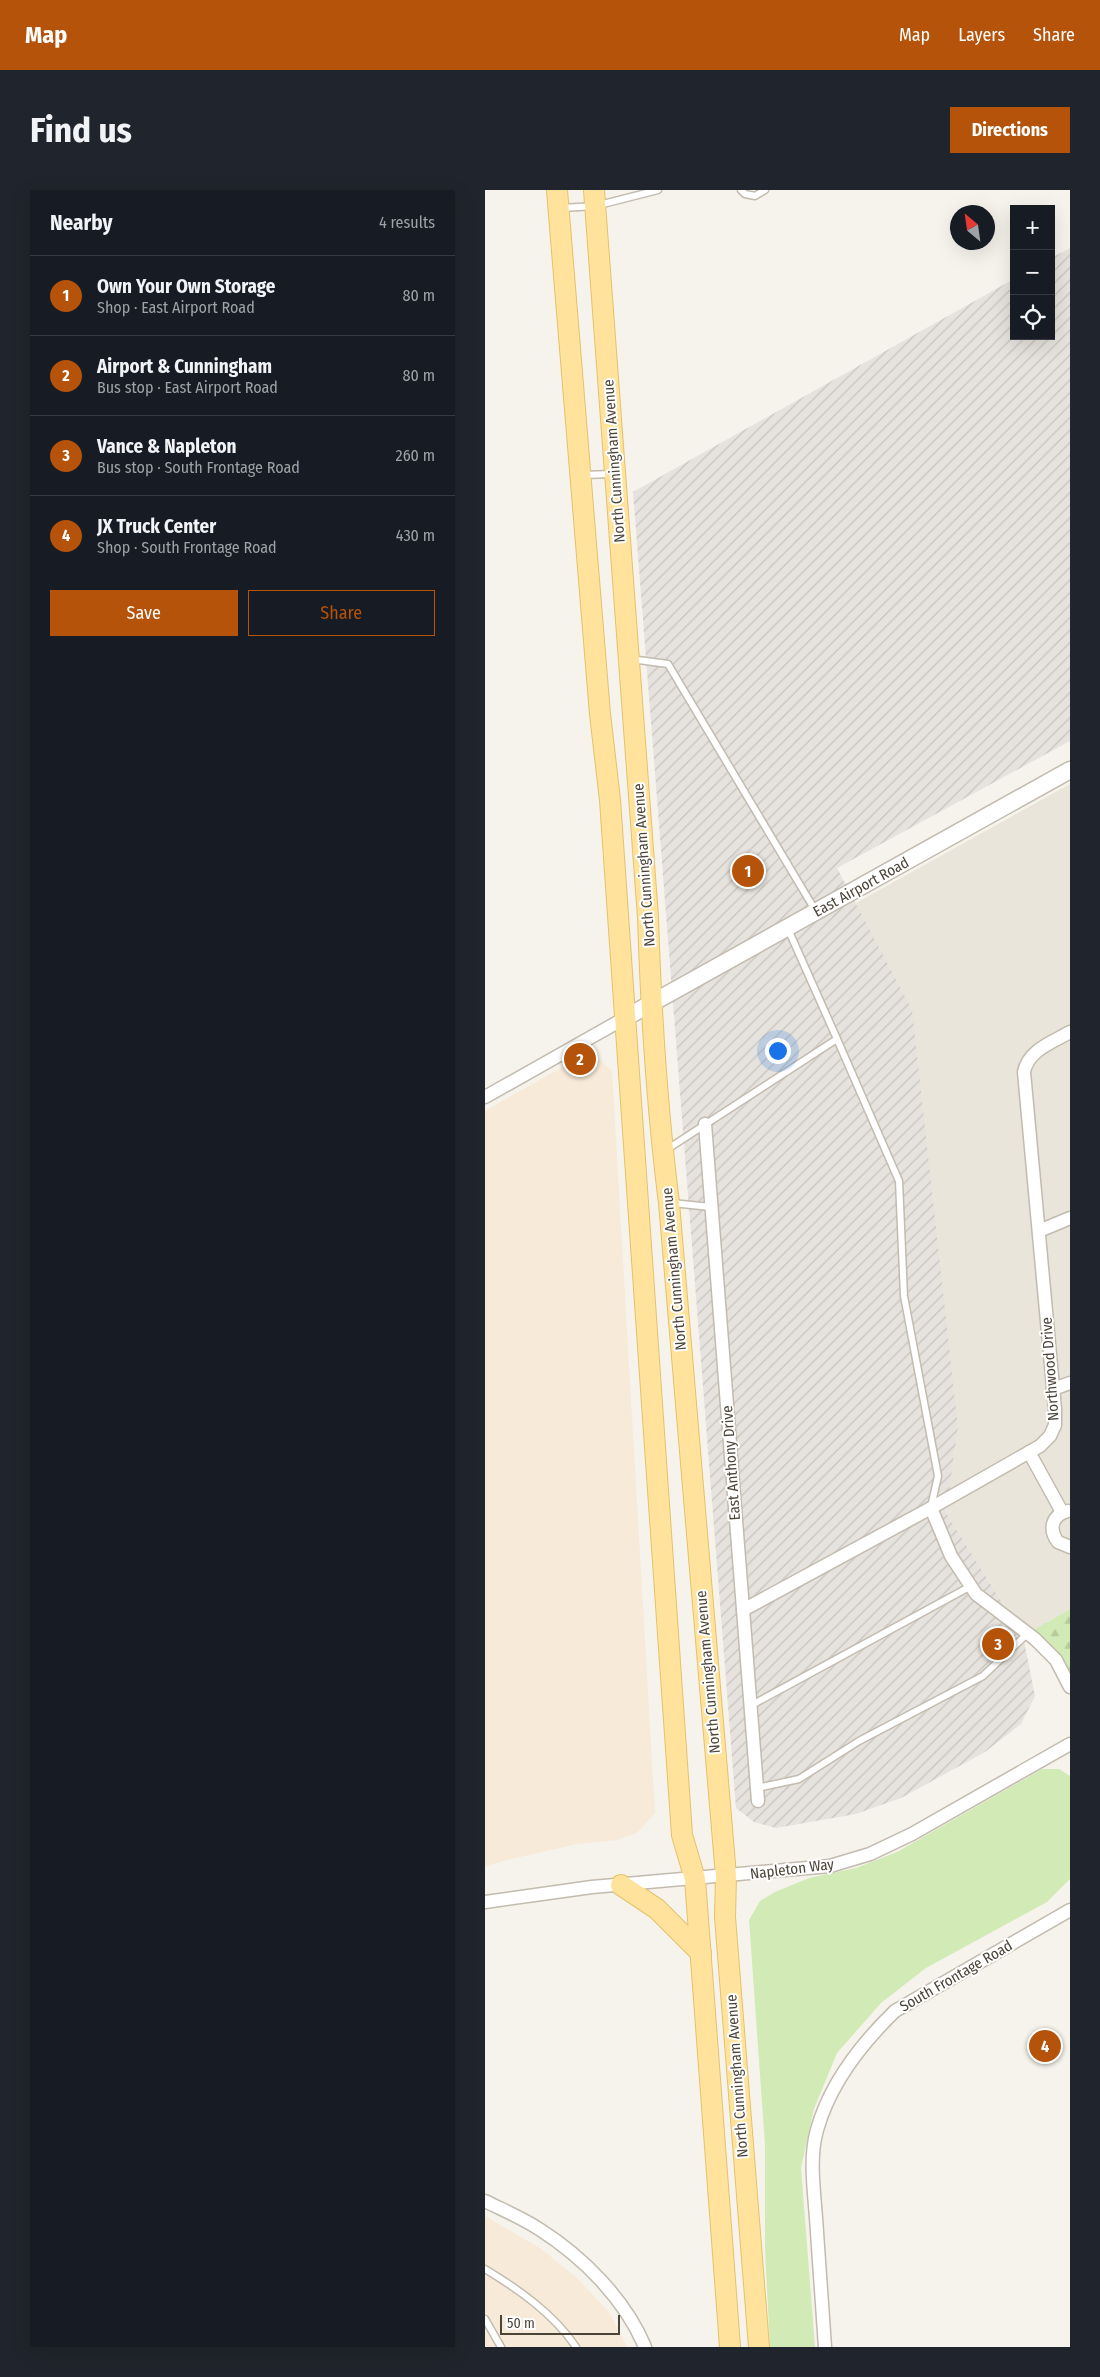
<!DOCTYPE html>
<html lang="en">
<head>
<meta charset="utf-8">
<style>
  body { margin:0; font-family:"Fira Sans Condensed",sans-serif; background:#20242c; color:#f1f3f6 }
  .controls { position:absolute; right:15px; top:15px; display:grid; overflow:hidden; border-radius:0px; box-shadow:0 5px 20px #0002 }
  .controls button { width:45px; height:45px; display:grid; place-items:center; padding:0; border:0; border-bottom:1px solid #363941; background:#171b24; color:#f1f3f6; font:25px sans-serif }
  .compass { position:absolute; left:465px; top:15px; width:45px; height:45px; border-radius:50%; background:#171b24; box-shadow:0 5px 20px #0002; rotate:331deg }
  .scale { position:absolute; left:15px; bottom:12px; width:120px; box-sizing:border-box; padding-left:5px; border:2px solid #4b4439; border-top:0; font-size:14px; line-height:18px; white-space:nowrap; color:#4b4439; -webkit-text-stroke:4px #fff; paint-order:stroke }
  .you { position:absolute; left:292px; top:860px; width:18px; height:18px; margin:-12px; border:4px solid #fff; border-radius:50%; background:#1a73e8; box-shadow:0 0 0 8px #1a73e833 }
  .badge { display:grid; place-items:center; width:32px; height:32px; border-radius:50%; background:#b45309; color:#fff; font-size:16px; font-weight:700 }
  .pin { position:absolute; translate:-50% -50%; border:2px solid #fff; box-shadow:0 1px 5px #0006 }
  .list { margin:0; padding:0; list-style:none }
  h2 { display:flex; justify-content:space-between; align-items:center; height:65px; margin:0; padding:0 20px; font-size:21px }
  h2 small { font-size:16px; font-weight:400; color:#9ea1a6 }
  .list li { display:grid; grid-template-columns:32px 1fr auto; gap:15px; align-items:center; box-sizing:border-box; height:80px; padding:0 20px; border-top:1px solid #363941 }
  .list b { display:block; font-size:19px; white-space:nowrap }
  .list p { margin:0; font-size:16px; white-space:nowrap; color:#9ea1a6 }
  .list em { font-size:16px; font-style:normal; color:#9ea1a6 }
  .actions { display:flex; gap:10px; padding:15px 20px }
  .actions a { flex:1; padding:11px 0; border:1px solid #b45309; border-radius:0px; text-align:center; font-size:18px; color:#b45309 }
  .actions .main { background:#b45309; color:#fff }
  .icon { flex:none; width:28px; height:28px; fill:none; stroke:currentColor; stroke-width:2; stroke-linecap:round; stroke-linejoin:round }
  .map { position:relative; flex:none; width:585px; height:2157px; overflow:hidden; border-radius:0px }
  header { display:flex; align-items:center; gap:30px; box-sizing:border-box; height:70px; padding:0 25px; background:#b45309; color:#fff }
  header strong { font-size:24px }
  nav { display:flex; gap:28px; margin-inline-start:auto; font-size:18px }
  .intro { display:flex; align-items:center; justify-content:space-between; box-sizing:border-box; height:120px; padding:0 30px }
  h1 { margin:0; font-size:35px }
  .button { padding:12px 22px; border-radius:0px; background:#b45309; color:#fff; font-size:18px; font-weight:700 }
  main { display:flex; gap:30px; padding:0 30px }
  aside { flex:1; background:#171b24; border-radius:0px; box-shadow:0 5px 20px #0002 }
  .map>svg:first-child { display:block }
</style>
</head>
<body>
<header>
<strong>Map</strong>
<nav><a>Map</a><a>Layers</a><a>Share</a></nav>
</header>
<div class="intro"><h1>Find us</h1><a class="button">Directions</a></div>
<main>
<aside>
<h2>Nearby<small>4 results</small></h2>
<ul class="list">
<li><span class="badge">1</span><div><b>Own Your Own Storage</b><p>Shop · East Airport Road</p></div><em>80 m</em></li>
<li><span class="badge">2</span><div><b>Airport &amp; Cunningham</b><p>Bus stop · East Airport Road</p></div><em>80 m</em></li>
<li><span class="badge">3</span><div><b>Vance &amp; Napleton</b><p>Bus stop · South Frontage Road</p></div><em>260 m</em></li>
<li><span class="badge">4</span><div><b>JX Truck Center</b><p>Shop · South Frontage Road</p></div><em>430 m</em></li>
</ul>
<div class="actions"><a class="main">Save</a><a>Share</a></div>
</aside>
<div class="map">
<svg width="585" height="2157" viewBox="0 0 585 2157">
  <defs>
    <pattern id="industrial-furrows" width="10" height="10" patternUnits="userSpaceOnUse" patternTransform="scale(1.25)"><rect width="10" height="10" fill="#e6e2dd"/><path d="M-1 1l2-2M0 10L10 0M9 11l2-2" fill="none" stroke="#c7c3be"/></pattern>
    <pattern id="forest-firs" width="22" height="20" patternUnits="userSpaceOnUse" patternTransform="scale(1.25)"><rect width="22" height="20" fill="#d2eab5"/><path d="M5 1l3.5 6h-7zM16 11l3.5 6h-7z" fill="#b6ca9c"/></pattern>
  </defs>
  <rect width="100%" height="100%" fill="#f6f3ec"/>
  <!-- residential -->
  <polygon fill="#eae5da" points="585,594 585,1419 538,1446 461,1323 473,1238 371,713"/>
  <!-- commercial -->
  <g fill="#f7ead8">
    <polygon points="114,869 127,881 170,1623 152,1643 132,1650 92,1654 18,1671 0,1677 0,921 77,877"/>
    <polygon points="0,2026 55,2058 91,2087 124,2122 142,2157 0,2157"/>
  </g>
  <!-- industrial -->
  <polygon fill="url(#industrial-furrows)" points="585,58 585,551 352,678 427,820 473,1238 461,1323 538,1446 550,1506 536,1534 500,1562 416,1608 371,1624 291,1638 269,1632 251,1618 148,302 529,89 529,146 566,146 566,68"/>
  <!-- grass -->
  <polygon fill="#d2eab5" points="557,1579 574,1579 585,1586 585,1689 562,1712 441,1778 396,1813 352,1863 329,1919 316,1978 330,2157 285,2157 280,2060 280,1955 264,1730 275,1711 290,1702 324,1688 371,1678 412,1662"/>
  <!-- forest -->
  <polygon fill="url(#forest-firs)" points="585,1419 585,1481 538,1446"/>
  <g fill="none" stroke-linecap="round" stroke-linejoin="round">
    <!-- service casing -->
    <g stroke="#c2bbae" stroke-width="9">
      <g id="service">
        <polyline points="256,0 260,4 270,6 280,0"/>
        <polyline points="77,18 110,16 173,0"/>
        <polyline points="99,285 127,284"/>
        <polyline points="146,469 183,474 330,720"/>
        <polyline points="352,849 414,991 419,1106 453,1286 446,1317"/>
        <polyline points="181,960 352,849 303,739"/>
        <polyline points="187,1013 226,1017"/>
        <polyline points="265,1516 486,1396"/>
        <polyline points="272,1598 314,1589 374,1551 498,1486 542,1444"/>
        <path d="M0,2079C33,2099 69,2124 91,2157"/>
        <polyline points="0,2129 16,2157"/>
      </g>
    </g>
    <!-- minor casing -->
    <g stroke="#c2bbae" stroke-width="15">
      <g id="minor">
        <polyline points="0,907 140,828"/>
        <polyline points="220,934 273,1611"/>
        <polyline points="554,1041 585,1028"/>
        <polyline points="568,1199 585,1193"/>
        <polyline points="544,1262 577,1322"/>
        <polyline points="446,1318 466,1366 491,1404 550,1449 571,1470 585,1497"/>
        <path d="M583,1321C567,1325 563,1339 573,1352L585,1357"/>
        <path d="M258,1420L446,1318L555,1256L565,1246L570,1235V1219L539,882C543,860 568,852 585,842"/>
        <polyline points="0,1712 107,1697 345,1676 385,1664 427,1644 585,1554"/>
        <path d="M0,2011C18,2020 37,2028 54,2039C98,2067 140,2109 160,2157"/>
        <path d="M340,2157C337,2114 334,2071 331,2028C329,2000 324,1968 332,1940C345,1893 376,1854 410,1821L585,1720"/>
      </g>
    </g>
    <!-- tertiary casing -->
    <g stroke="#c2bbae" stroke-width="19">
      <polyline id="tertiary" points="140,828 585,580"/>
    </g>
    <!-- primary casing -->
    <g stroke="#e6c16a" stroke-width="22">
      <g id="primary">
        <polyline points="72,0 115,524 125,610 197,1645 210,1689 245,2157"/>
        <path d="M109,0L163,727C166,823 172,918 184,1013L241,1686L240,1727L274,2157"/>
        <polyline points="136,1695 172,1719 216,1763"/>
      </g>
    </g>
    <!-- service -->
    <use href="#service" stroke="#fff" stroke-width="6"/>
    <!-- minor -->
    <use href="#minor" stroke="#fff" stroke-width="12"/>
    <!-- tertiary -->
    <use href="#tertiary" stroke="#fff" stroke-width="16"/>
    <!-- primary -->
    <use href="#primary" stroke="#ffe39c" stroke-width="20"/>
  </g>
  <g text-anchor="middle" stroke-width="4" stroke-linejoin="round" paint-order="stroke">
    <!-- street labels -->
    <g font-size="15" fill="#4b4439" stroke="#fff">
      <text transform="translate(129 271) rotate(-94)" y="5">North Cunningham Avenue</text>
      <text transform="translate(159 675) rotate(-94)" y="5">North Cunningham Avenue</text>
      <text transform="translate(376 697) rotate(-29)" y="5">East Airport Road</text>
      <text transform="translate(189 1079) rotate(-95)" y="5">North Cunningham Avenue</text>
      <text transform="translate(565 1179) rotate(-94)" y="5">Northwood Drive</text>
      <text transform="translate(246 1273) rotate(-94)" y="5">East Anthony Drive</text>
      <text transform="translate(223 1482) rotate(-95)" y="5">North Cunningham Avenue</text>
      <text transform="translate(307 1679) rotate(-7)" y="5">Napleton Way</text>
      <text transform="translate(471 1786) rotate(-30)" y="5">South Frontage Road</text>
      <text transform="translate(252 1886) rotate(-94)" y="5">North Cunningham Avenue</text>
    </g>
  </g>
</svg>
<div class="controls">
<button>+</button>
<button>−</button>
<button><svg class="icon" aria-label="locate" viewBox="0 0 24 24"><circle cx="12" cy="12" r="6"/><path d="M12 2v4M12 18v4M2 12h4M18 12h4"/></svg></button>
</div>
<svg class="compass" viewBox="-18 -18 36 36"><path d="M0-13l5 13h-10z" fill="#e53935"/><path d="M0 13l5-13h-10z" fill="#9ea1a6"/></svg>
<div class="scale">50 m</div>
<div class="you"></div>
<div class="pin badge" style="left:263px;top:681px">1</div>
<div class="pin badge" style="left:95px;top:869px">2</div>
<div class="pin badge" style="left:513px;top:1454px">3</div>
<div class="pin badge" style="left:560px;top:1856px">4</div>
</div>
</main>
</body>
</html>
